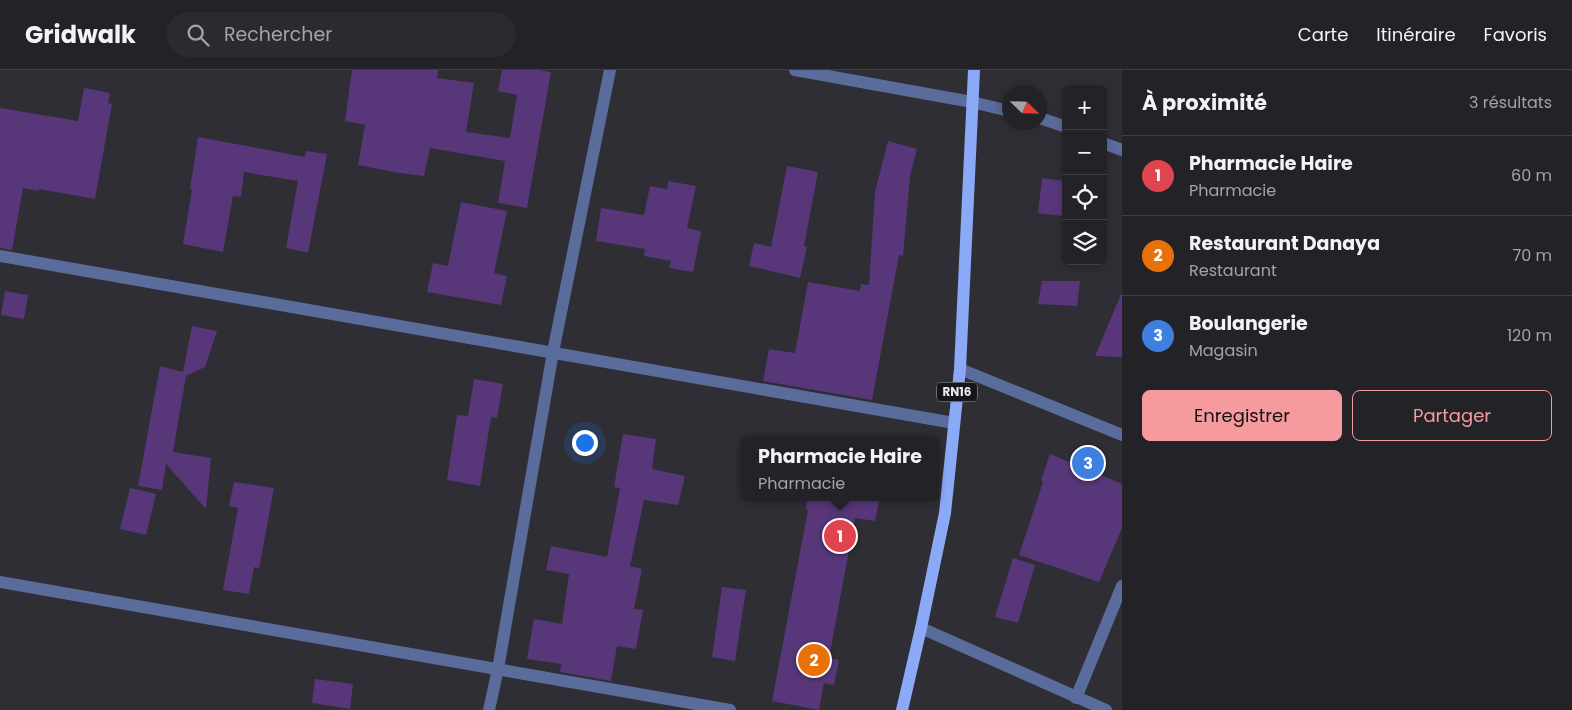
<!DOCTYPE html>
<html lang="fr">
<head>
<meta charset="utf-8">
<style>
  body { margin:0; font-family:Poppins,sans-serif; background:#2a2a2f; color:#f1f3f6 }
  .controls { position:absolute; right:15px; top:15px; display:grid; overflow:hidden; border-radius:8px; box-shadow:0 2px 8px #0003 }
  .controls button { width:45px; height:45px; display:grid; place-items:center; padding:0; border:0; border-bottom:1px solid #3f3f44; background:#222227; color:#f1f3f6; font:25px sans-serif }
  .compass { position:absolute; left:1002px; top:15px; width:45px; height:45px; border-radius:50%; background:#222227; box-shadow:0 2px 8px #0003; rotate:113deg }
  .you { position:absolute; left:584px; top:372px; width:18px; height:18px; margin:-12px; border:4px solid #fff; border-radius:50%; background:#1a73e8; box-shadow:0 0 0 8px #1a73e833 }
  .badge { display:grid; place-items:center; width:32px; height:32px; border-radius:50%; background:#f59b9e; color:#fff; font-size:16px; font-weight:700 }
  .pin { position:absolute; translate:-50% -50%; border:2px solid #fff; box-shadow:0 1px 5px #0006 }
  .popup { position:absolute; left:741px; top:366px; width:198px; height:65px; box-sizing:border-box; display:grid; place-content:center; border-radius:8px; background:#222227; filter:drop-shadow(0 1px 4px #0005); font-size:16px; white-space:nowrap; color:#a2a4a7 }
  .popup b { font-size:19px; color:#f1f3f6 }
  .popup::after { content:''; position:absolute; left:50%; top:100%; margin-left:-10px; border:10px solid transparent; border-top-color:#222227 }
  .list { margin:0; padding:0; list-style:none }
  h2 { display:flex; justify-content:space-between; align-items:center; height:65px; margin:0; padding:0 20px; font-size:21px }
  h2 small { font-size:16px; font-weight:400; color:#a2a4a7 }
  .list li { display:grid; grid-template-columns:32px 1fr auto; gap:15px; align-items:center; box-sizing:border-box; height:80px; padding:0 20px; border-top:1px solid #3f3f44 }
  .list b { display:block; font-size:19px; white-space:nowrap }
  .list p { margin:0; font-size:16px; white-space:nowrap; color:#a2a4a7 }
  .list em { font-size:16px; font-style:normal; color:#a2a4a7 }
  .actions { display:flex; gap:10px; padding:15px 20px }
  .actions a { flex:1; padding:11px 0; border:1px solid #f59b9e; border-radius:8px; text-align:center; font-size:18px; color:#f59b9e }
  .actions .main { background:#f59b9e; color:#111 }
  .icon { flex:none; width:28px; height:28px; fill:none; stroke:currentColor; stroke-width:2; stroke-linecap:round; stroke-linejoin:round }
  .map { position:relative; flex:none; width:1122px; height:640px; overflow:hidden }
  header { display:flex; align-items:center; gap:30px; box-sizing:border-box; height:70px; padding:0 25px; background:#222227; border-bottom:1px solid #3f3f44 }
  header strong { font-size:24px }
  nav { display:flex; gap:28px; margin-inline-start:auto; font-size:18px }
  .search { width:350px; height:45px; background:#2a2a2f; display:flex; align-items:center; gap:12px; box-sizing:border-box; padding:0 18px; border-radius:28px; color:#a2a4a7; font-size:19px }
  main { display:flex }
  aside { flex:1; background:#222227 }
  .map>svg:first-child { display:block }
</style>
</head>
<body>
<header>
<strong>Gridwalk</strong>
<div class="search"><svg class="icon" aria-label="search" viewBox="0 0 24 24"><circle cx="10" cy="10" r="6"/><path d="M15 15l6 6"/></svg>Rechercher</div>
<nav><a>Carte</a><a>Itinéraire</a><a>Favoris</a></nav>
</header>
<main>
<div class="map">
<svg width="1122" height="640" viewBox="0 0 1122 640">
  <rect width="100%" height="100%" fill="#2e2e34"/>
  <!-- building -->
  <g fill="#573779">
    <polygon points="352,0 438,0 437,8 474,13 466,62 510,68 517,25 498,21 502,0 539,0 551,2 527,138 498,133 505,91 430,78 424,106 399,103 358,95 365,55 345,51"/>
    <polygon points="84,18 110,23 108,33 112,34 95,129 39,119 39,121 23,118 12,180 0,178 0,38 78,51"/>
    <polygon points="198,67 305,87 306,81 327,84 308,183 286,178 298,111 244,102 241,127 233,126 223,182 183,174 192,119 190,119"/>
    <polygon points="888,71 917,79 910,106 903,186 899,185 872,330 763,311 769,279 795,283 808,212 860,221 861,214 869,215 875,122"/>
    <polygon points="787,96 818,102 804,176 807,177 800,208 749,196 754,173 771,177"/>
    <polygon points="1042,108 1066,111 1062,146 1038,143"/>
    <polygon points="668,111 696,116 687,158 700,161 701,162 693,202 669,198 671,191 644,186 645,179 596,171 601,138 644,145 650,116 667,119"/>
    <polygon points="461,132 507,141 494,203 507,206 501,235 427,222 433,193 448,196"/>
    <polygon points="1042,211 1080,211 1077,236 1038,234"/>
    <polygon points="5,221 28,225 24,249 1,245"/>
    <polygon points="1122,222 1122,287 1095,286"/>
    <polygon points="192,256 217,261 205,297 186,306 173,382 211,388 206,439 166,394 162,420 138,416 160,296 183,302"/>
    <polygon points="474,309 503,314 497,348 491,347 480,416 447,410 457,345 468,346"/>
    <polygon points="623,364 656,369 652,399 685,406 678,435 644,430 630,496 642,499 634,539 643,540 636,579 617,576 611,611 560,602 561,594 527,589 534,549 562,554 569,504 546,500 551,476 607,487 620,418 614,417"/>
    <polygon points="1050,384 1122,414 1122,458 1099,512 1019,485 1043,412 1041,410"/>
    <polygon points="234,412 274,418 259,499 254,497 249,524 223,520 238,438 229,436"/>
    <polygon points="130,418 156,424 146,465 120,459"/>
    <polygon points="807,427 880,427 875,451 855,448 829,588 839,590 834,615 824,613 819,640 772,631 808,440 806,439"/>
    <polygon points="1013,488 1035,495 1018,553 995,547"/>
    <polygon points="722,517 746,520 735,591 712,587"/>
    <polygon points="315,609 353,614 350,639 312,633"/>
  </g>
  <g fill="none" stroke-linecap="round" stroke-linejoin="round">
    <!-- minor -->
    <g stroke="#5a6c9b" stroke-width="12">
      <polyline points="795,0 972,32 1009,41"/>
      <polyline points="1040,48 1066,57"/>
      <polyline points="1103,73 1122,80"/>
      <polyline points="0,186 954,353"/>
      <polyline points="960,299 1122,365"/>
      <polyline points="0,512 730,640"/>
      <polyline points="921,558 1106,640"/>
      <polyline points="1076,628 1122,516"/>
      <polyline points="489,640 498,599 553,282 610,0"/>
    </g>
    <!-- major -->
    <polyline stroke="#8ba9f6" stroke-width="12" points="902,640 921,558 945,443 960,299 974,0"/>
  </g>
  <g text-anchor="middle" stroke-width="4" stroke-linejoin="round" paint-order="stroke">
    <!-- shield labels -->
    <rect fill="#17171a" stroke="#a9a9ae" stroke-width="1" x="937" y="312.5" width="40" height="19" rx="4"/>
    <g font-size="12" font-weight="bold" fill="#e8e8ed">
      <text x="957" y="326">RN16</text>
    </g>
  </g>
</svg>
<div class="controls">
<button>+</button>
<button>−</button>
<button><svg class="icon" aria-label="locate" viewBox="0 0 24 24"><circle cx="12" cy="12" r="6"/><path d="M12 2v4M12 18v4M2 12h4M18 12h4"/></svg></button>
<button><svg class="icon" aria-label="layers" viewBox="0 0 24 24"><path d="M12 4l9 5-9 5-9-5zM3 14l9 5 9-5"/></svg></button>
</div>
<svg class="compass" viewBox="-18 -18 36 36"><path d="M0-13l5 13h-10z" fill="#e53935"/><path d="M0 13l5-13h-10z" fill="#a2a4a7"/></svg>
<div class="you"></div>
<div class="pin badge" style="left:840px;top:466px;background:#e0444e">1</div>
<div class="popup"><b>Pharmacie Haire</b>Pharmacie</div>
<div class="pin badge" style="left:814px;top:590px;background:#e8710a">2</div>
<div class="pin badge" style="left:1088px;top:393px;background:#3f7fe0">3</div>
</div>
<aside>
<h2>À proximité<small>3 résultats</small></h2>
<ul class="list">
<li><span class="badge" style="background:#e0444e">1</span><div><b>Pharmacie Haire</b><p>Pharmacie</p></div><em>60 m</em></li>
<li><span class="badge" style="background:#e8710a">2</span><div><b>Restaurant Danaya</b><p>Restaurant</p></div><em>70 m</em></li>
<li><span class="badge" style="background:#3f7fe0">3</span><div><b>Boulangerie</b><p>Magasin</p></div><em>120 m</em></li>
</ul>
<div class="actions"><a class="main">Enregistrer</a><a>Partager</a></div>
</aside>
</main>
</body>
</html>
